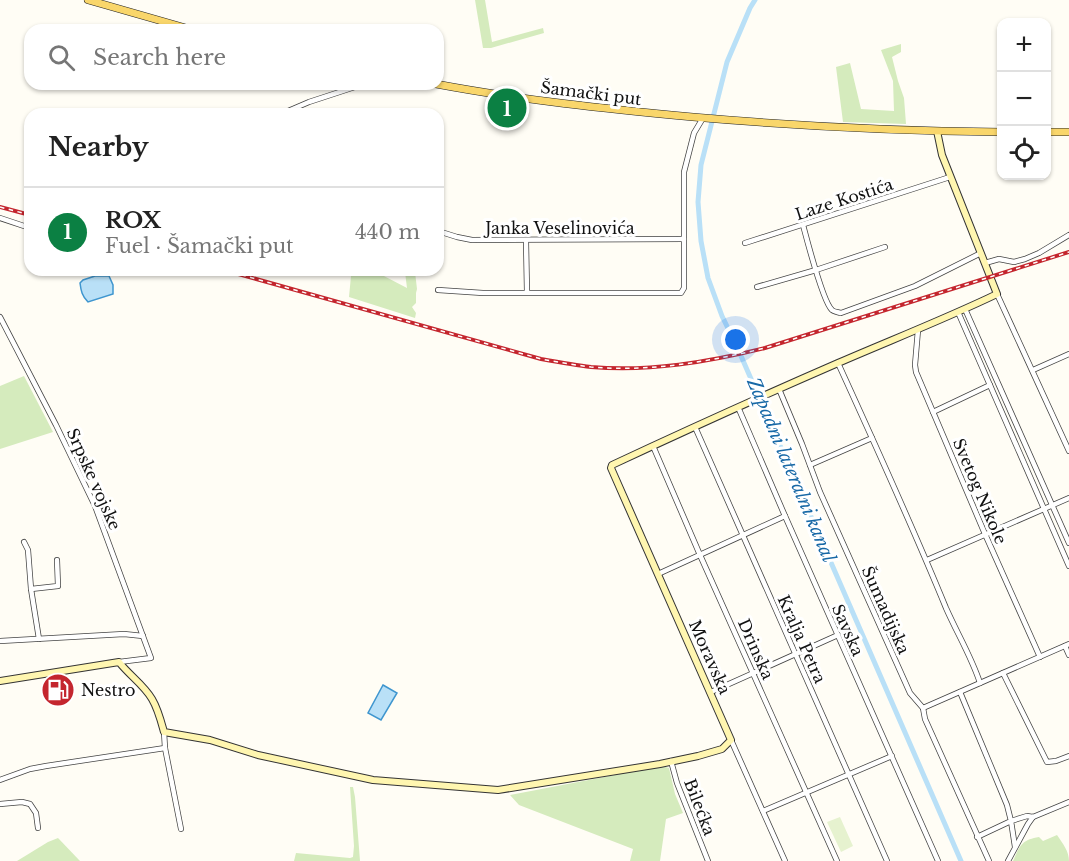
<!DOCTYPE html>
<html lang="en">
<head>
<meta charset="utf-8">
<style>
  body { margin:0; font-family:"Libre Baskerville",serif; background:#f2f2f2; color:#222 }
  .controls { position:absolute; right:18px; top:18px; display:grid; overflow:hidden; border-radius:12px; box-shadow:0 2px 4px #0004 }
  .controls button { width:54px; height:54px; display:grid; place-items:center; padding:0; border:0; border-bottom:2px solid #e0e0e0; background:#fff; color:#222; font:30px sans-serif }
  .you { position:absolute; left:736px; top:340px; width:21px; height:21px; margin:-15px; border:4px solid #fff; border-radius:50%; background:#1a73e8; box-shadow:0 0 0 9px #1a73e833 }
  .badge { display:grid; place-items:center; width:39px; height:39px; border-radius:50%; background:#0b8043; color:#fff; font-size:20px; font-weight:700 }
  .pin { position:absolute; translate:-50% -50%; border:3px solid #fff; box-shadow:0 2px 6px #0006 }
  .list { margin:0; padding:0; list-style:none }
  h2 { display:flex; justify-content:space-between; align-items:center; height:78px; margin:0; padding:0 24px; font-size:26px }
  h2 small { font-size:20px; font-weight:400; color:#767676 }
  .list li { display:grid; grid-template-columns:39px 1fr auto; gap:18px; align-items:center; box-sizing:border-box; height:90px; padding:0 24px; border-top:2px solid #e0e0e0 }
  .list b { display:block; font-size:22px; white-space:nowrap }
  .list p { margin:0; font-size:20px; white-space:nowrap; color:#767676 }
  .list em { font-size:20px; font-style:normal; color:#767676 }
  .icon { flex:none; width:33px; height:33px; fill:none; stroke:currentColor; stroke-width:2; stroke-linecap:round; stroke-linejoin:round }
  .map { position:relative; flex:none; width:1069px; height:861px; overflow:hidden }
  .search { position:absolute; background:#fff; box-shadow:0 2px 4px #0004; left:24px; top:24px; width:420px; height:66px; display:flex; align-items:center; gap:15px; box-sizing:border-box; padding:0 21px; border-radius:18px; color:#767676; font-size:22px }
  .panel { position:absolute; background:#fff; box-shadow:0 2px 4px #0004; left:24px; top:108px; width:420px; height:168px; border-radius:18px }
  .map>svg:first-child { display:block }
</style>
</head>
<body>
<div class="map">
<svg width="1069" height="861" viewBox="0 0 1069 861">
  <rect width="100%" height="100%" fill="#fffdf5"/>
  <!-- green -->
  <g fill="#d5ebbd">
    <polygon points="475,0 485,0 492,42 543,28 544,33 491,48 483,48"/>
    <polygon points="901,44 901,52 892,57 898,81 904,98 906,124 843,122 836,67 850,63 861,109 894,111 893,81 881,50"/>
    <polygon points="348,270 375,270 382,275 407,288 405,272 415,272 417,289 416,293 416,303 412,307 416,313 415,318 349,297 351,276"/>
    <polygon points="24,376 53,432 0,449 0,386"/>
    <polygon points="662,766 669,768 675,794 683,813 666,819 660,861 630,861 633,849 519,805 510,795"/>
    <polygon points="350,787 353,787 355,797 360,861 294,861 296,853 350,858 353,857 354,846"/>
    <path d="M1057,835C1063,844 1069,851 1069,861H1013C1020,846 1021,840 1039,837L1043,841Z"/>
    <polygon points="58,838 80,861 17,861 48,842"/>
  </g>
  <!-- pitch -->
  <polygon fill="#e6f2cf" points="840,817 853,846 841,852 827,822"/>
  <!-- water -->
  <g fill="#b9e0f7" stroke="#3f96cf" stroke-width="1.5">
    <path d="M95,276H109L113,285V294L88,302C82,296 81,291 80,283L83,280Z"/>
    <polygon points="383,685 397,693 381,720 368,713"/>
  </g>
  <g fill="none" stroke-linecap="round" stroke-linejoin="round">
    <!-- canal -->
    <polyline stroke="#b9e0f7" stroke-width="5" points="755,0 750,8 727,62 701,165 698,202 701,241 708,278 722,316 738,349 961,861"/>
    <!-- street casing -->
    <g stroke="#444" stroke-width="6">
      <g id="street">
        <polyline points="281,114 309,102 364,84"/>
        <polyline points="0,218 30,228"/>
        <path d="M803,225C807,240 823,302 832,310C834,312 838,312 841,313L915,286L981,253"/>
        <polyline points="438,231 457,237 472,240 684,239"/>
        <polyline points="526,241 527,292"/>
        <polyline points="745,243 950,177"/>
        <polyline points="985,263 999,259 1014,262 1025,259 1039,253 1069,235"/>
        <polyline points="757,287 816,270 885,247"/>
        <polyline points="438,290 483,293 681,293 684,288 684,172 694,133 703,118"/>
        <polyline points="997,294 1069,451"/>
        <polyline points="965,309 1069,543"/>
        <polyline points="958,312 1069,566"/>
        <polyline points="0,317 56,425 95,506 151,658 119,662"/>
        <polyline points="918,330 915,365 916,372 985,534 1040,657"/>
        <path d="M838,363C875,444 912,525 946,608C957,633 972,658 980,683"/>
        <polyline points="1033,370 1069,354"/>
        <polyline points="779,389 802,444 820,492 910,693 923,708 925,719 989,861"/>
        <polyline points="738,407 785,516 938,861"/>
        <polyline points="933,412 990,385"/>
        <polyline points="695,427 887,861"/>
        <polyline points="653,446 700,555 837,861"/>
        <polyline points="810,465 872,438"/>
        <polyline points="24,542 28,550 31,589 39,639"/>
        <polyline points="927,560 1069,498"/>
        <polyline points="658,574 785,516"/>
        <polyline points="31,589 58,586 57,560"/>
        <polyline points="0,641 124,634 143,636"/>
        <polyline points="1065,646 1069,655"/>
        <polyline points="1003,673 1047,762 1056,761 1069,756"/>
        <polyline points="711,692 838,635"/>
        <polyline points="960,692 1007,805 1011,821 977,837"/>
        <polyline points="923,708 1069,644"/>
        <polyline points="164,732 165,748 181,829"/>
        <polyline points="731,740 785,861"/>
        <polyline points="671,761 677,783 708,861"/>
        <polyline points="0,780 30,769 46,766 165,748"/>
        <polyline points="0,804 22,802 30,804 36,813 38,828"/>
        <polyline points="763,811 892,756"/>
        <polyline points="1015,847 1011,821 1027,816 1033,817 1069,802"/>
        <polyline points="1008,861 1028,824 1033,817"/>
      </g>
    </g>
    <!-- secondary casing -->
    <g stroke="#333" stroke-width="8">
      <path id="secondary" d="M0,681L119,662C129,675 144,685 152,699C158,709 161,721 164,732L210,740L258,755L373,780L498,790L660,764L698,756L722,749L731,740L611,468L612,465C687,430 762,396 838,363C891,340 945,319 997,294L942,155L937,131"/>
    </g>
    <!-- primary casing -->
    <g stroke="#222" stroke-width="8">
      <g id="primary">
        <polyline points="88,0 193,30"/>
        <path d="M436,84C521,100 607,109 693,117C796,126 898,131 1002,132"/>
        <polyline points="1046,132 1069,132"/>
      </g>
    </g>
    <!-- street -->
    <use href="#street" stroke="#fff" stroke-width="4.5"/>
    <!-- secondary -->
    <use href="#secondary" stroke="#fff6b0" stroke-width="6"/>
    <!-- primary -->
    <use href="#primary" stroke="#f9d66b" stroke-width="7"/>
    <!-- rail casing -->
    <g stroke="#c4262e" stroke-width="4">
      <g id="rail">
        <polyline points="0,207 30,215"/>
        <path d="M224,270L541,359C558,362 575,365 591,367C650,372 708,362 765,348L1069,252"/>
      </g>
    </g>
    <!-- rail -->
    <use href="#rail" stroke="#fff" stroke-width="1.5" stroke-dasharray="4.5" stroke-linecap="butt"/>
  </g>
  <!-- icons -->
  <defs>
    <g id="fuel-disc" transform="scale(1.725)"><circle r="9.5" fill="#c4262e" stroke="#fff"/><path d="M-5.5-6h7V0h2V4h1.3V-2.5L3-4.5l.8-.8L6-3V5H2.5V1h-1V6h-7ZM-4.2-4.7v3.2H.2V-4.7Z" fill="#fff"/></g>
  </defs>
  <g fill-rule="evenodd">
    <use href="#fuel-disc" x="58" y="690"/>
  </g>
  <g text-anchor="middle" stroke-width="6" stroke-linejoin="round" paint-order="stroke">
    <!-- street labels -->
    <g font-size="16" fill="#111" stroke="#fff">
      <text transform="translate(591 93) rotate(7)" y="6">Šamački put</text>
      <text transform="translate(844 199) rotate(-18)" y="6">Laze Kostića</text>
      <text x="560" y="234">Janka Veselinovića</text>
      <text transform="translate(94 479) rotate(66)" y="6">Srpske vojske</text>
      <text transform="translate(980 491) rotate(67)" y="6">Svetog Nikole</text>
      <text transform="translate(886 610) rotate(66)" y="6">Šumadijska</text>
      <text transform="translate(848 630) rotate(66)" y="6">Savska</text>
      <text transform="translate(802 639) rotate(66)" y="6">Kralja Petra</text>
      <text transform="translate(756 649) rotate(66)" y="6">Drinska</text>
      <text transform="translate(710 657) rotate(66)" y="6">Moravska</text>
      <text transform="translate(700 807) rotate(69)" y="6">Bilećka</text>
    </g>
    <!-- poi labels -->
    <g font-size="16" fill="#111" stroke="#fff" text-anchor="start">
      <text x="81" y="696">Nestro</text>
    </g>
    <!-- water labels -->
    <g font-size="18" font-style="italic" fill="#1768a6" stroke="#fff">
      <text transform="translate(791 470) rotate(67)" y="6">Zapadni lateralni kanal</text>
    </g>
  </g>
</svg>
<div class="controls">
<button>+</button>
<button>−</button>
<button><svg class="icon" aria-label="locate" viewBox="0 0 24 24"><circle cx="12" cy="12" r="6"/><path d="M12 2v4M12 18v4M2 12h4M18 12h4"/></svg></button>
</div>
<div class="you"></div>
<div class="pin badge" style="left:507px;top:108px">1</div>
<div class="search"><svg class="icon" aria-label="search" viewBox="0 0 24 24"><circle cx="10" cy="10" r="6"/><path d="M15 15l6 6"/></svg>Search here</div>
<section class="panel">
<h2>Nearby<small></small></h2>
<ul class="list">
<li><span class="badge">1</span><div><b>ROX</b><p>Fuel · Šamački put</p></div><em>440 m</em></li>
</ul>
</section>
</div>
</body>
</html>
